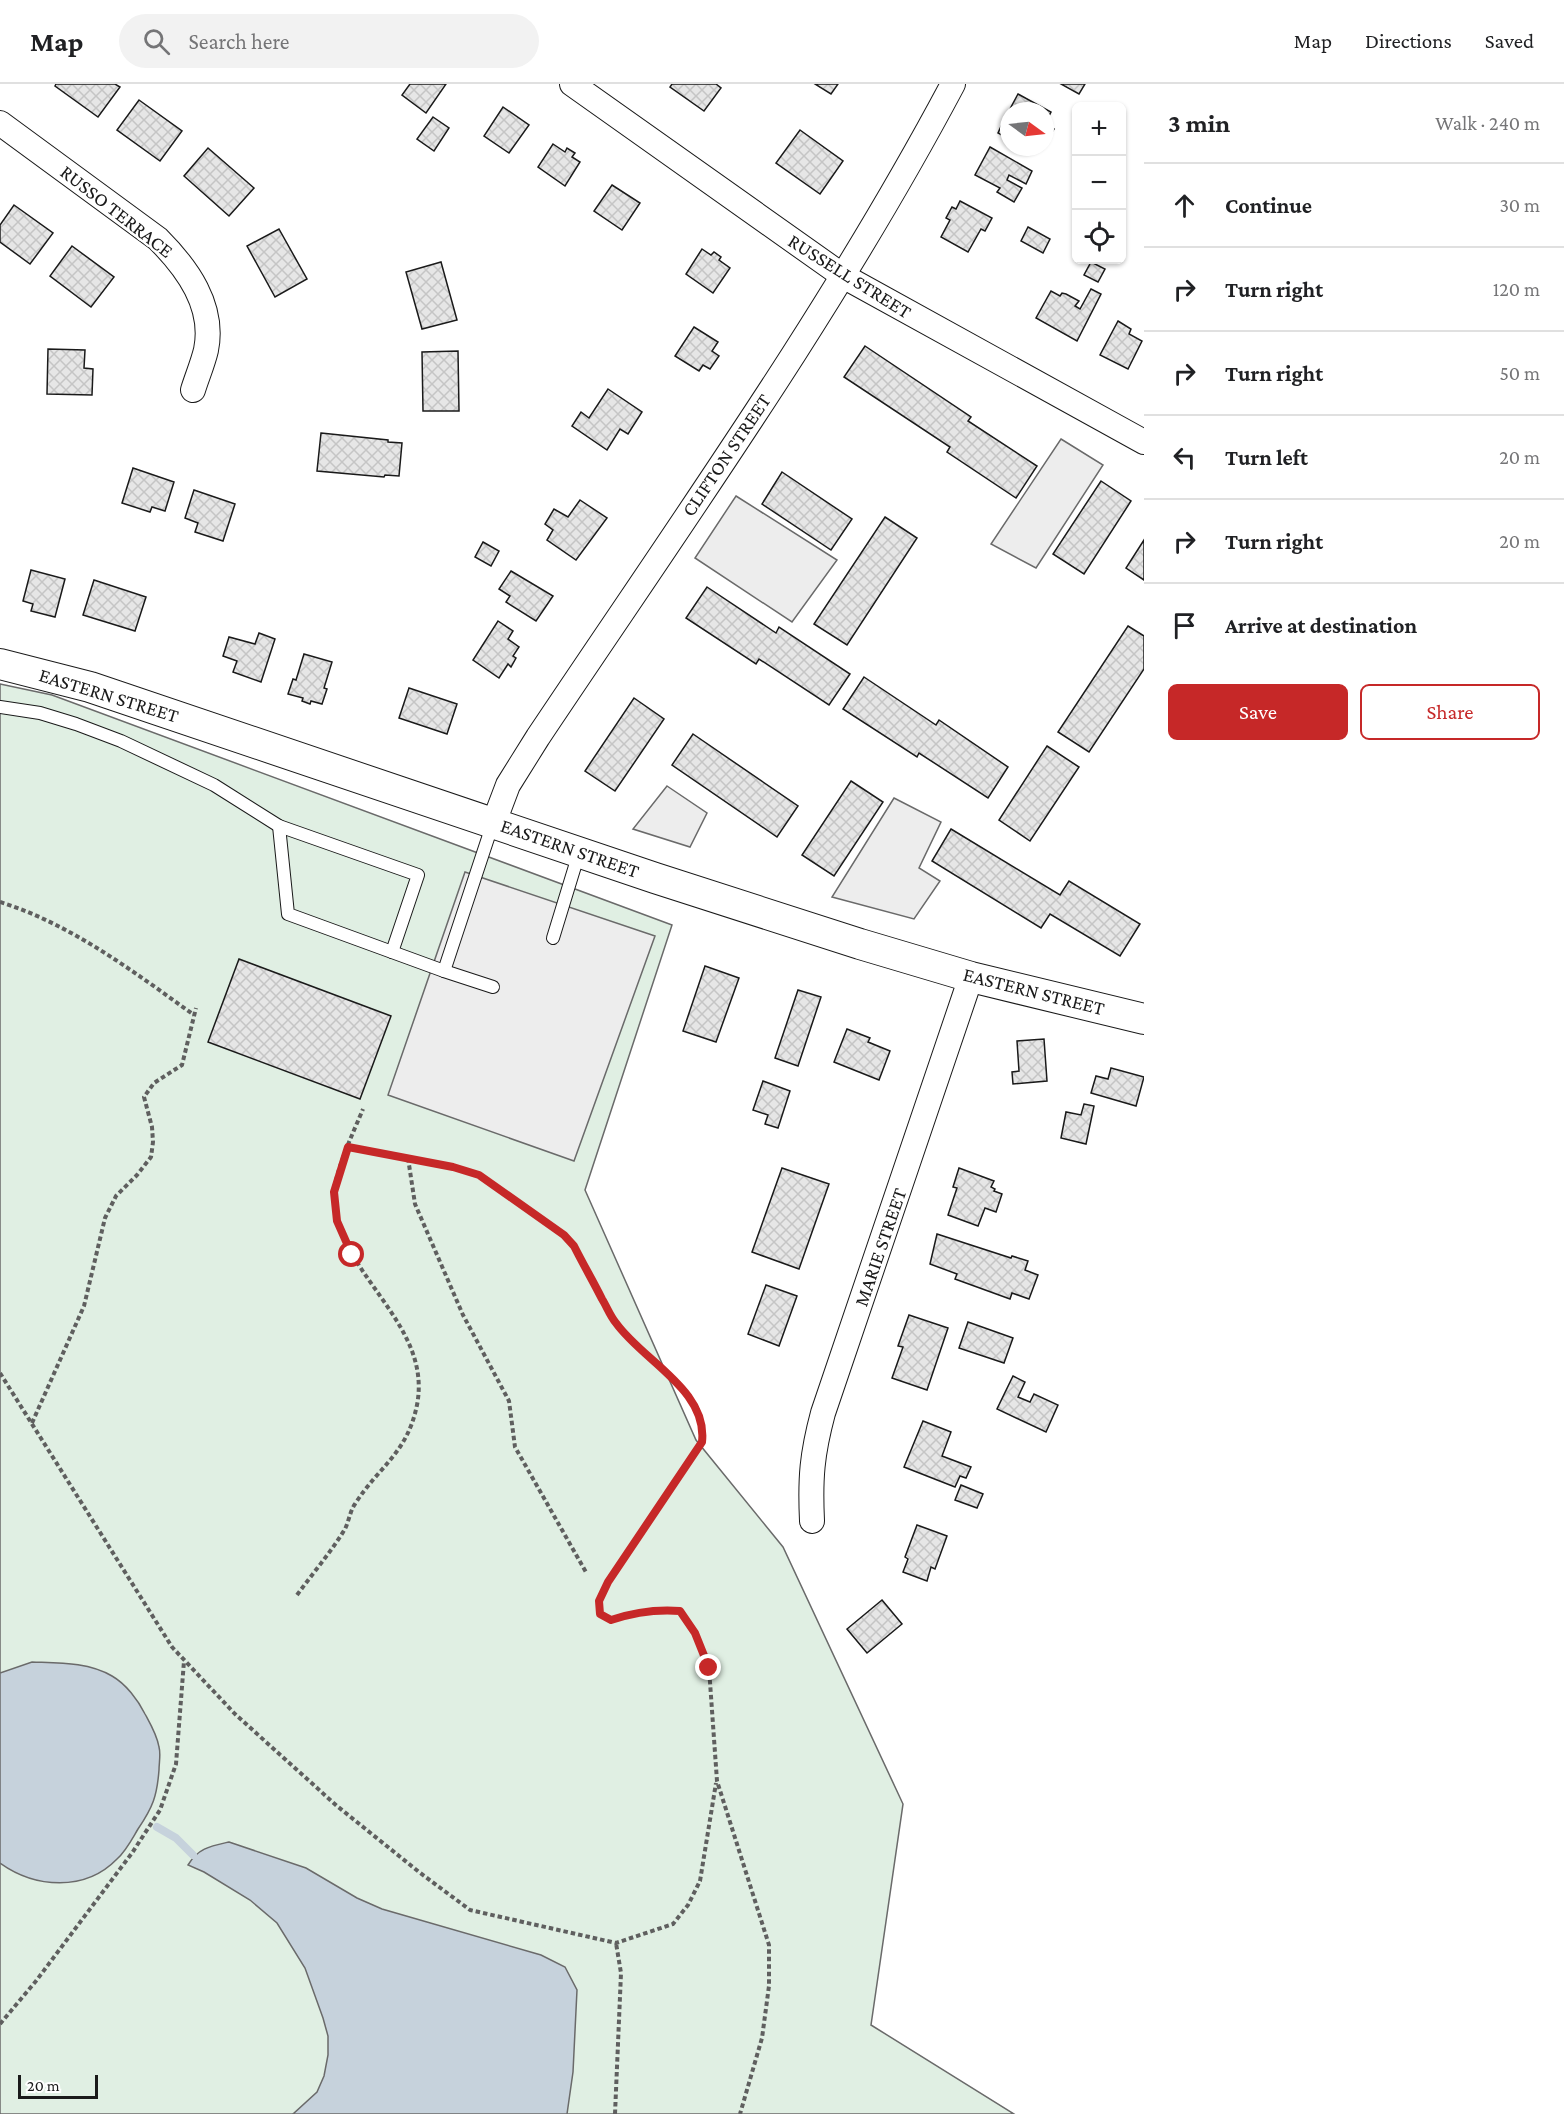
<!DOCTYPE html>
<html lang="en">
<head>
<meta charset="utf-8">
<style>
  body { margin:0; font-family:"Crimson Pro",serif; background:#f2f2f2; color:#202124 }
  .controls { position:absolute; right:18px; top:18px; display:grid; overflow:hidden; border-radius:9px; box-shadow:0 2px 4px #0004 }
  .controls button { width:54px; height:54px; display:grid; place-items:center; padding:0; border:0; border-bottom:2px solid #e0e0e0; background:#fff; color:#202124; font:30px sans-serif }
  .compass { position:absolute; left:1000px; top:18px; width:54px; height:54px; border-radius:50%; background:#fff; box-shadow:0 2px 4px #0004; rotate:105deg }
  .scale { position:absolute; left:18px; bottom:15px; width:80px; box-sizing:border-box; padding-left:6px; border:3px solid #1a1a1a; border-top:0; font-size:16px; line-height:21px; white-space:nowrap; color:#1a1a1a; -webkit-text-stroke:4px #fff; paint-order:stroke }
  .stop { position:absolute; width:18px; height:18px; margin:-14px; border:4px solid #c62828; border-radius:50%; background:#fff }
  .stop.end { background:#c62828; border-color:#fff; box-shadow:0 2px 6px #0008 }
  .list { margin:0; padding:0; list-style:none }
  h2 { display:flex; justify-content:space-between; align-items:center; height:78px; margin:0; padding:0 24px; font-size:26px }
  h2 small { font-size:20px; font-weight:400; color:#757577 }
  .list li { display:grid; grid-template-columns:39px 1fr auto; gap:18px; align-items:center; box-sizing:border-box; height:84px; padding:0 24px; border-top:2px solid #e0e0e0 }
  .list b { display:block; font-size:22px; white-space:nowrap }
  .list em { font-size:20px; font-style:normal; color:#757577 }
  .actions { display:flex; gap:12px; padding:18px 24px }
  .actions a { flex:1; padding:14px 0; border:2px solid #c62828; border-radius:9px; text-align:center; font-size:21px; color:#c62828 }
  .actions .main { background:#c62828; color:#fff }
  .icon { flex:none; width:33px; height:33px; fill:none; stroke:currentColor; stroke-width:2; stroke-linecap:round; stroke-linejoin:round }
  .map { position:relative; flex:none; width:1144px; height:2030px; overflow:hidden }
  header { display:flex; align-items:center; gap:36px; box-sizing:border-box; height:84px; padding:0 30px; background:#fff; border-bottom:2px solid #e0e0e0 }
  header strong { font-size:28px }
  nav { display:flex; gap:33px; margin-inline-start:auto; font-size:21px }
  .search { width:420px; height:54px; background:#f2f2f2; display:flex; align-items:center; gap:15px; box-sizing:border-box; padding:0 21px; border-radius:33px; color:#757577; font-size:22px }
  main { display:flex }
  aside { flex:1; background:#fff }
  .map>svg:first-child { display:block }
</style>
</head>
<body>
<header>
<strong>Map</strong>
<div class="search"><svg class="icon" aria-label="search" viewBox="0 0 24 24"><circle cx="10" cy="10" r="6"/><path d="M15 15l6 6"/></svg>Search here</div>
<nav><a>Map</a><a>Directions</a><a>Saved</a></nav>
</header>
<main>
<div class="map">
<svg width="1144" height="2030" viewBox="0 0 1144 2030">
  <defs>
    <pattern id="building-cross-hatch" width="8" height="8" patternUnits="userSpaceOnUse" patternTransform="scale(1.5)"><rect width="8" height="8" fill="#e6e6e6"/><path d="M0 0l8 8M0 8l8-8" fill="none" stroke="#c5c5c5"/></pattern>
  </defs>
  <rect width="100%" height="100%" fill="#fff"/>
  <!-- green -->
  <polygon fill="#e0efe3" stroke="#6a6a6a" stroke-width="1.5" points="0,600 52,611 672,841 585,1106 696,1356 783,1463 903,1720 871,1941 1014,2030 0,2030"/>
  <!-- parking -->
  <g fill="#ededed" stroke="#6a6a6a" stroke-width="1.5">
    <polygon points="1061,355 1103,381 1036,484 991,460"/>
    <polygon points="736,412 837,476 792,538 695,474"/>
    <polygon points="667,702 707,729 690,763 633,745"/>
    <polygon points="894,714 941,738 919,784 940,797 914,835 832,813"/>
    <polygon points="465,788 655,852 574,1077 388,1011"/>
  </g>
  <!-- water -->
  <g fill="#c6d2dc" stroke="#6a6a6a" stroke-width="1.5">
    <path d="M32,1578C59,1579 88,1578 112,1592C126,1600 138,1616 145,1630C151,1641 157,1651 159,1663C161,1670 159,1679 159,1686C157,1712 153,1723 138,1745C132,1755 126,1767 117,1775C85,1808 35,1804 0,1779V1589Z"/>
    <path d="M229,1758L306,1784L357,1814L382,1825L541,1871L565,1883L577,1906L573,1988L567,2030H293L317,2008L324,1992L328,1971V1952L323,1934L305,1884L277,1839L250,1816L204,1788L188,1781C198,1764 211,1762 229,1758Z"/>
  </g>
  <g fill="none" stroke-linecap="round" stroke-linejoin="round">
    <!-- stream -->
    <polyline stroke="#c6d2dc" stroke-width="8" points="157,1743 176,1754 193,1771"/>
  </g>
  <!-- building -->
  <g fill="url(#building-cross-hatch)" stroke="#1a1a1a" stroke-width="1.5">
    <polygon points="56,0 115,0 120,3 98,33 55,2"/>
    <polygon points="410,0 446,0 426,29 402,11"/>
    <polygon points="672,0 716,0 721,4 704,27 670,3"/>
    <polygon points="815,0 838,0 831,10"/>
    <polygon points="1061,0 1085,0 1079,10"/>
    <polygon points="1018,10 1051,28 1045,40 1045,27 1009,27 1009,55 998,49 1003,38"/>
    <polygon points="139,16 182,47 160,77 117,46"/>
    <polygon points="503,23 529,41 509,69 484,52"/>
    <polygon points="433,33 449,44 434,67 417,55"/>
    <polygon points="1045,40 1054,45 1045,60"/>
    <polygon points="800,46 843,77 820,110 776,79"/>
    <polygon points="553,60 565,68 567,64 575,69 572,73 580,78 565,102 538,83"/>
    <polygon points="990,63 1032,87 1026,100 1009,91 1007,96 1022,104 1014,118 997,108 1000,104 975,91"/>
    <polygon points="208,64 254,104 229,132 184,92"/>
    <polygon points="612,101 640,119 622,146 594,127"/>
    <polygon points="960,117 992,134 985,147 981,145 968,168 941,153 950,136 946,134 952,123 956,125"/>
    <polygon points="14,121 53,149 30,180 0,158 0,141"/>
    <polygon points="1028,143 1050,155 1043,169 1021,157"/>
    <polygon points="279,145 307,195 275,213 247,162"/>
    <polygon points="72,162 114,193 91,223 50,192"/>
    <polygon points="702,165 711,171 714,168 721,173 719,176 730,184 713,209 686,190"/>
    <polygon points="441,178 457,236 422,245 406,188"/>
    <polygon points="1091,178 1105,185 1098,198 1084,191"/>
    <polygon points="1091,205 1101,210 1077,257 1036,234 1051,207 1060,212 1062,209 1066,210 1079,217 1075,222 1080,225"/>
    <polygon points="1118,237 1131,245 1129,250 1142,257 1128,285 1100,271"/>
    <polygon points="694,243 718,258 712,267 719,272 710,285 703,281 699,287 675,272"/>
    <polygon points="865,262 971,333 968,337 1037,382 1016,414 947,368 950,363 844,293"/>
    <polygon points="48,265 85,266 84,284 93,285 92,311 47,310"/>
    <polygon points="458,267 459,327 423,327 422,268"/>
    <polygon points="608,305 642,328 628,350 620,345 607,366 572,342 581,328 589,334"/>
    <polygon points="321,349 388,356 388,358 402,359 399,392 385,391 384,393 317,387"/>
    <polygon points="133,384 174,398 165,427 152,423 150,428 122,419"/>
    <polygon points="782,388 852,435 831,466 762,420"/>
    <polygon points="1101,397 1131,417 1084,490 1053,470"/>
    <polygon points="194,406 235,420 223,457 195,448 198,439 185,434"/>
    <polygon points="580,416 607,434 576,476 547,456 553,446 545,440 554,425 568,433"/>
    <polygon points="885,433 917,454 847,561 814,540"/>
    <polygon points="1144,456 1144,496 1126,484"/>
    <polygon points="483,458 499,467 491,482 475,473"/>
    <polygon points="31,486 65,495 55,533 31,527 33,520 23,517"/>
    <polygon points="511,487 553,512 536,537 506,518 510,512 499,505"/>
    <polygon points="94,496 146,513 135,547 83,531"/>
    <polygon points="707,503 776,549 779,543 850,590 829,621 759,575 756,580 686,534"/>
    <polygon points="498,537 513,547 508,555 519,563 513,572 516,574 511,583 508,580 499,594 473,576"/>
    <polygon points="1128,542 1144,552 1144,585 1089,668 1058,648"/>
    <polygon points="259,549 275,555 261,598 233,588 237,577 223,572 229,553 255,560"/>
    <polygon points="304,570 332,578 324,604 327,605 322,620 311,617 310,620 302,617 303,614 288,610 293,595 296,596"/>
    <polygon points="864,593 936,641 939,636 1008,683 988,714 919,669 917,673 843,625"/>
    <polygon points="409,604 457,620 447,650 399,634"/>
    <polygon points="634,614 664,635 615,707 585,687"/>
    <polygon points="693,650 798,722 777,753 672,681"/>
    <polygon points="1047,662 1079,683 1030,757 999,736"/>
    <polygon points="851,697 883,718 834,792 802,771"/>
    <polygon points="951,745 1060,811 1069,797 1140,840 1120,872 1050,830 1041,844 932,777"/>
    <polygon points="239,875 391,932 360,1015 208,958"/>
    <polygon points="705,882 739,894 716,958 683,947"/>
    <polygon points="798,906 821,913 798,982 775,974"/>
    <polygon points="847,945 870,954 868,958 890,967 879,996 834,978"/>
    <polygon points="1044,955 1047,997 1013,1000 1012,988 1019,987 1017,957"/>
    <polygon points="1111,984 1144,993 1136,1022 1091,1009 1096,992 1108,995"/>
    <polygon points="763,997 790,1007 778,1044 765,1040 768,1031 753,1026"/>
    <polygon points="1084,1020 1094,1022 1086,1060 1061,1054 1066,1028 1081,1031"/>
    <polygon points="782,1084 829,1100 799,1185 752,1168"/>
    <polygon points="959,1084 994,1097 991,1103 995,1105 994,1107 1002,1110 996,1128 985,1124 978,1142 948,1131 957,1104 953,1103"/>
    <polygon points="937,1150 1011,1174 1012,1172 1028,1177 1025,1186 1038,1191 1029,1215 1012,1209 1010,1215 955,1195 957,1190 930,1180"/>
    <polygon points="766,1201 797,1212 779,1262 748,1250"/>
    <polygon points="909,1231 948,1244 927,1306 892,1294 903,1263 898,1262"/>
    <polygon points="968,1238 1013,1254 1004,1279 959,1264"/>
    <polygon points="1013,1292 1025,1298 1018,1313 1030,1318 1034,1310 1058,1321 1046,1348 997,1325"/>
    <polygon points="923,1337 951,1348 942,1372 971,1383 966,1394 960,1392 955,1403 904,1383"/>
    <polygon points="961,1401 983,1410 977,1424 955,1416"/>
    <polygon points="917,1441 947,1452 935,1485 931,1483 927,1497 903,1488 908,1475 905,1473"/>
    <polygon points="882,1516 902,1540 867,1569 847,1545"/>
  </g>
  <g fill="none" stroke-linecap="round" stroke-linejoin="round">
    <!-- service casing -->
    <g stroke="#1a1a1a" stroke-width="14">
      <g id="service">
        <polyline points="0,623 40,629 76,640 121,657 214,701 279,742 418,791 392,868"/>
        <polyline points="279,742 288,830 444,887 493,903"/>
        <polyline points="553,854 579,769"/>
        <polyline points="444,887 493,739"/>
      </g>
    </g>
    <!-- minor casing -->
    <g stroke="#1a1a1a" stroke-width="26">
      <g id="minor">
        <polyline points="572,0 843,192 1144,358"/>
        <path d="M0,39L158,155C187,184 215,222 206,266C203,279 197,293 193,306"/>
        <path d="M494,738L508,701L538,653C681,439 832,228 953,0"/>
        <path d="M812,1437C810,1394 812,1370 823,1329L971,893"/>
      </g>
    </g>
    <!-- tertiary casing -->
    <g stroke="#1a1a1a" stroke-width="32">
      <polyline id="tertiary" points="0,580 90,603 655,794 860,860 971,893 1144,935"/>
    </g>
    <!-- path -->
    <g stroke="#5f5f5f" stroke-width="4" stroke-dasharray="4.5 3" stroke-linecap="butt">
      <path d="M0,818C71,840 134,888 194,931"/>
      <path d="M348,1063L453,1083L479,1091L564,1151L574,1162L616,1240L686,1309L697,1324L702,1337V1358L608,1498L599,1517L600,1530L611,1536C635,1528 655,1525 680,1527L695,1549L709,1584L717,1697L769,1861V1902L762,1954L740,2030"/>
      <polyline points="408,1074 415,1120 463,1231 509,1317 515,1363 587,1490"/>
      <polyline points="0,1289 172,1563 235,1630 337,1722 419,1788 470,1826 616,1859 673,1840 688,1821 700,1797 716,1699"/>
      <polyline points="32,1339 84,1222 105,1134 116,1112 137,1091 151,1073 153,1058 152,1043 144,1013 154,999 182,981 196,924"/>
      <path d="M297,1511C313,1489 331,1468 345,1445C349,1437 350,1427 355,1420C379,1382 407,1370 417,1321C433,1238 335,1190 334,1111C334,1089 354,1047 363,1025"/>
      <polyline points="0,1940 36,1897 132,1769 160,1726 176,1680 184,1577"/>
      <polyline points="615,2030 621,1889 616,1859"/>
    </g>
    <!-- service -->
    <use href="#service" stroke="#fff" stroke-width="12"/>
    <!-- minor -->
    <use href="#minor" stroke="#fff" stroke-width="24"/>
    <!-- tertiary -->
    <use href="#tertiary" stroke="#fff" stroke-width="30"/>
  </g>
  <g fill="none" stroke-linecap="round" stroke-linejoin="round">
    <!-- route -->
    <path stroke="#c62828" stroke-width="8" d="M352,1171L337,1137L334,1108L348,1063L453,1083L479,1091L564,1151L574,1162C583,1180 593,1197 602,1215C607,1223 610,1232 616,1239C643,1277 708,1306 702,1358L608,1498L599,1517L600,1530L611,1536C635,1528 655,1525 680,1527L695,1549L709,1584"/>
  </g>
  <g text-anchor="middle" stroke-width="4.5" stroke-linejoin="round" paint-order="stroke">
    <!-- street labels -->
    <g font-size="20" fill="#1a1a1a" stroke="#fff">
      <text transform="translate(117 127) rotate(38)" y="7">RUSSO TERRACE</text>
      <text transform="translate(850 192) rotate(32)" y="7">RUSSELL STREET</text>
      <text transform="translate(726 371) rotate(-56)" y="7">CLIFTON STREET</text>
      <text transform="translate(109 611) rotate(17)" y="7">EASTERN STREET</text>
      <text transform="translate(570 764) rotate(19)" y="7">EASTERN STREET</text>
      <text transform="translate(1034 907) rotate(14)" y="7">EASTERN STREET</text>
      <text transform="translate(880 1163) rotate(-71)" y="7">MARIE STREET</text>
    </g>
  </g>
</svg>
<div class="controls">
<button>+</button>
<button>−</button>
<button><svg class="icon" aria-label="locate" viewBox="0 0 24 24"><circle cx="12" cy="12" r="6"/><path d="M12 2v4M12 18v4M2 12h4M18 12h4"/></svg></button>
</div>
<svg class="compass" viewBox="-18 -18 36 36"><path d="M0-13l5 13h-10z" fill="#e53935"/><path d="M0 13l5-13h-10z" fill="#757577"/></svg>
<div class="scale">20 m</div>
<div class="stop" style="left:352px;top:1171px"></div>
<div class="stop end" style="left:709px;top:1584px"></div>
</div>
<aside>
<h2>3 min<small>Walk · 240 m</small></h2>
<ul class="list">
<li><svg class="icon" aria-label="ahead" viewBox="0 0 24 24"><path d="M12 20V5M6 11l6-6 6 6"/></svg><div><b>Continue</b></div><em>30 m</em></li>
<li><svg class="icon" aria-label="right" viewBox="0 0 24 24"><path d="M7 20v-9h11M14 6l5 5-5 5"/></svg><div><b>Turn right</b></div><em>120 m</em></li>
<li><svg class="icon" aria-label="right" viewBox="0 0 24 24"><path d="M7 20v-9h11M14 6l5 5-5 5"/></svg><div><b>Turn right</b></div><em>50 m</em></li>
<li><svg class="icon" aria-label="left" viewBox="0 0 24 24"><path d="M17 20v-9H6M10 6l-5 5 5 5"/></svg><div><b>Turn left</b></div><em>20 m</em></li>
<li><svg class="icon" aria-label="right" viewBox="0 0 24 24"><path d="M7 20v-9h11M14 6l5 5-5 5"/></svg><div><b>Turn right</b></div><em>20 m</em></li>
<li><svg class="icon" aria-label="arrive" viewBox="0 0 24 24"><path d="M6 21V4h12l-3 4 3 4H6"/></svg><div><b>Arrive at destination</b></div></li>
</ul>
<div class="actions"><a class="main">Save</a><a>Share</a></div>
</aside>
</main>
</body>
</html>
